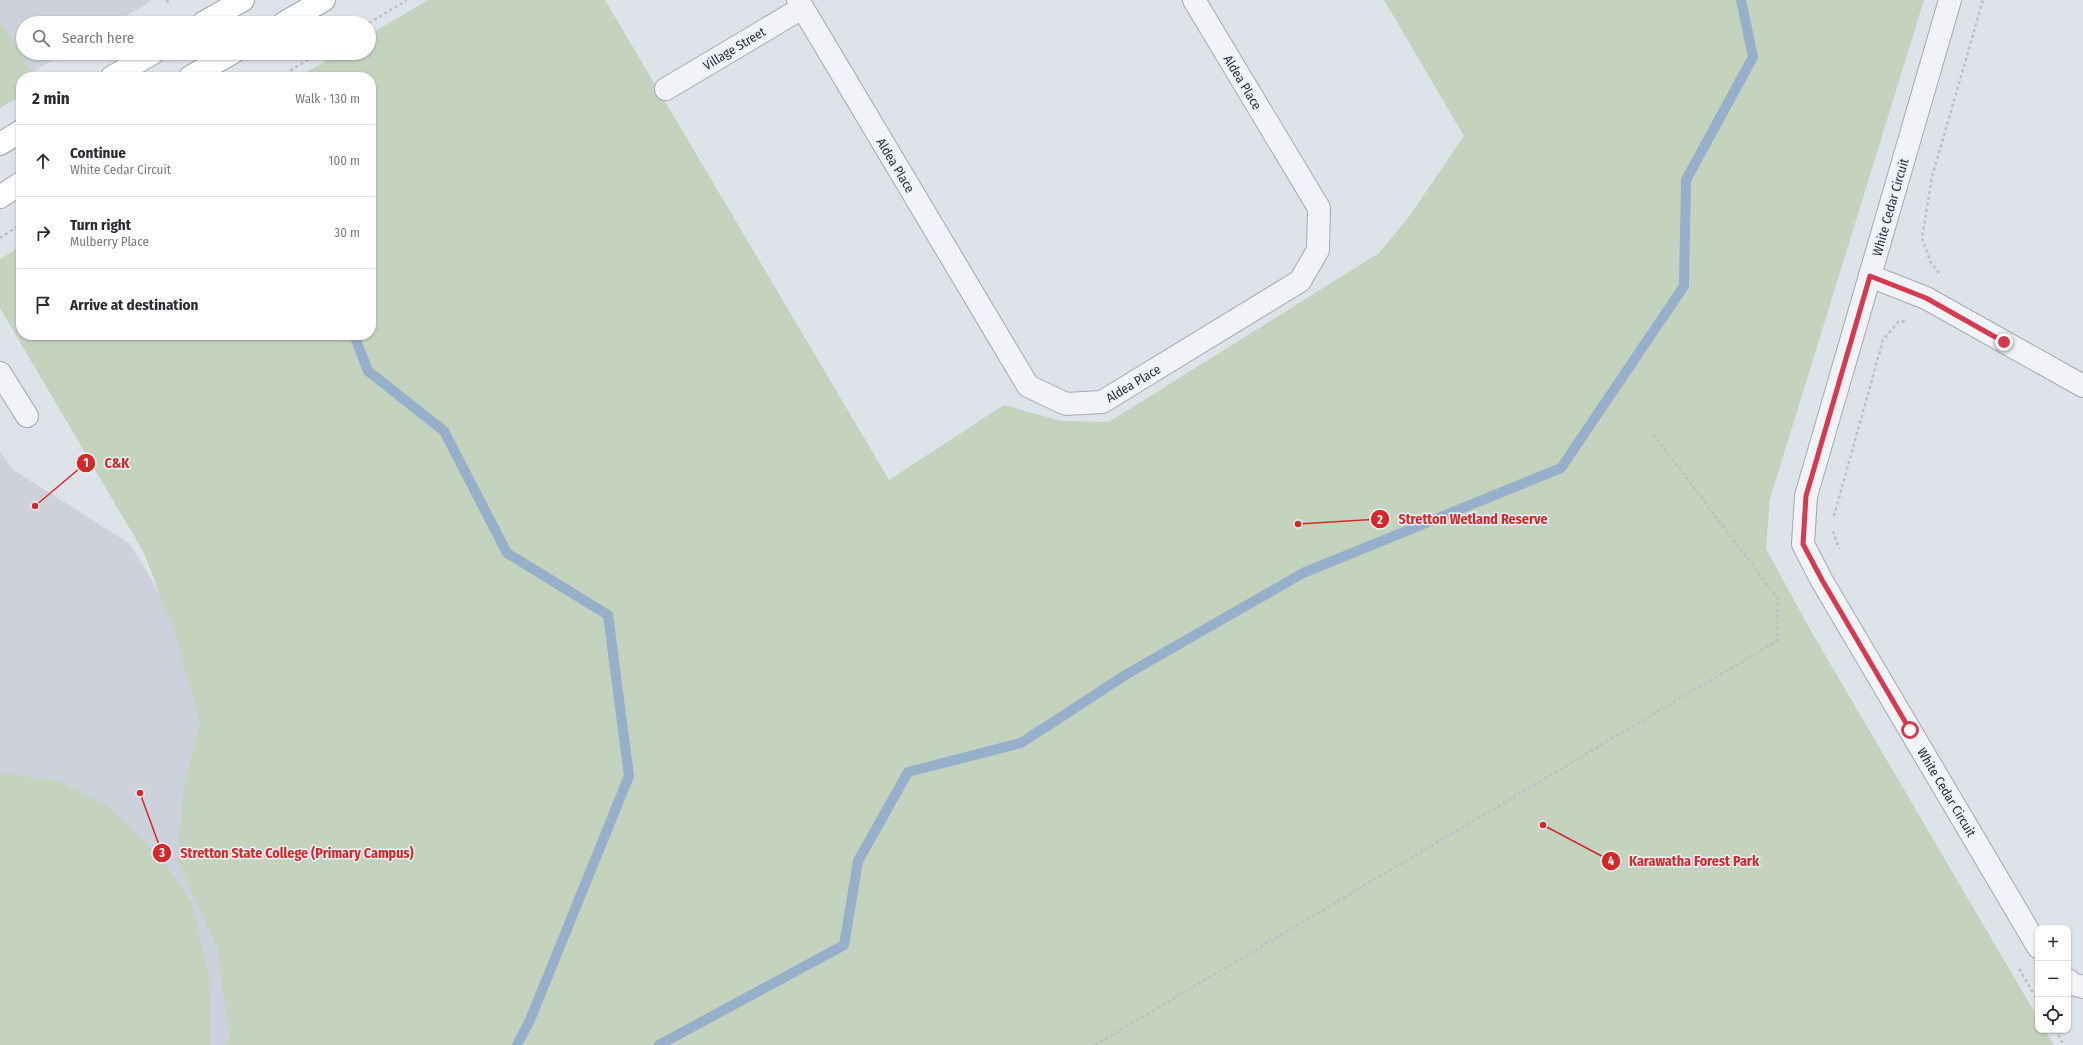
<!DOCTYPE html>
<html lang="en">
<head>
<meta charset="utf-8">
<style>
  body { margin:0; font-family:"Fira Sans Condensed",sans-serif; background:#f2f2f3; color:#2b2b33 }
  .controls { position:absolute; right:12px; bottom:12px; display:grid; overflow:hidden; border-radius:8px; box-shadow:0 1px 3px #0004 }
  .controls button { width:36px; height:36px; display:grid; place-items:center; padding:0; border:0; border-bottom:1px solid #e1e1e2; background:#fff; color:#2b2b33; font:20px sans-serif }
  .stop { position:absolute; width:12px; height:12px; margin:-9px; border:3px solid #d7394e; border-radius:50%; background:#fff }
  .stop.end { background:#d7394e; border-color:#fff; box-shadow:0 1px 4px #0008 }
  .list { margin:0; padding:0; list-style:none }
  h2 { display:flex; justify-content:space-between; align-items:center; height:52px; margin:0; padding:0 16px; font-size:17px }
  h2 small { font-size:13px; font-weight:400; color:#7c7c81 }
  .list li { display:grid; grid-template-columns:26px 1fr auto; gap:12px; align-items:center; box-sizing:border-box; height:72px; padding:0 16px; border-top:1px solid #e1e1e2 }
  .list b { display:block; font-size:15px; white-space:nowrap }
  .list p { margin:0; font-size:13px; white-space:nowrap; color:#7c7c81 }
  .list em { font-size:13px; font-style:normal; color:#7c7c81 }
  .icon { flex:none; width:22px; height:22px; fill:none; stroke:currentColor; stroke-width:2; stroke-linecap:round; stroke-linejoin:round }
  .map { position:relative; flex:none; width:2083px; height:1045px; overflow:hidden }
  .search { position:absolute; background:#fff; box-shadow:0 1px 3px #0004; left:16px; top:16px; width:360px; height:44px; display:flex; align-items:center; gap:10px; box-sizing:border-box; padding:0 14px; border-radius:22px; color:#7c7c81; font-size:15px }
  .panel { position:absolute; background:#fff; box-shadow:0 1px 3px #0004; left:16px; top:72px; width:360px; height:268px; border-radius:16px }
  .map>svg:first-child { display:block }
</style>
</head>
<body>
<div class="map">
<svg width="2083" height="1045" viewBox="0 0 2083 1045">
  <rect width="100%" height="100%" fill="#dee2e9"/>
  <!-- built -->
  <g fill="#ccd1db">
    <polygon points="0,0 150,0 151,1 114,23 23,23 23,53 64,53 33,72 0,20"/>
    <polygon points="0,451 12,469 130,544 431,1042 429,1045 0,1045"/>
  </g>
  <!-- green -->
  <g fill="#c3d3be">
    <polygon points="428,0 605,0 889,480 1004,405 1061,421 1109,422 1379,253 1408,218 1464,136 1384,0 1924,0 1770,499 1766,549 1811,631 2038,1018 2038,1030 2045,1030 2054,1045 226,1045 230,1038 217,945 177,859 185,780 200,723 177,639 144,553 0,308 0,259 21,246 21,335 371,335 371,77 298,77 339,53 369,53 369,35"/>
    <polygon points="0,20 36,77 21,77 21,96 0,108"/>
    <polygon points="0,773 58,781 109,807 160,857 192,902 209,977 210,1045 0,1045"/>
  </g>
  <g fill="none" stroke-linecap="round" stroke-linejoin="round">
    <!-- stream -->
    <g stroke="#96afcb" stroke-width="10">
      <polyline points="354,335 368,371 444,431 507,553 608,615 629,776 530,1020 517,1045"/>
      <polyline points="659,1045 844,945 858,861 908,772 1021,743 1127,674 1303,573 1561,468 1684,286 1686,180 1753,57 1741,0"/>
    </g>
    <!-- minor casing -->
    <g stroke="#a3a9b3" stroke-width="24">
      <g id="minor">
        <polyline points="798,0 1028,386 1066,404 1102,402 1300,281 1318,250 1319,208 1194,0"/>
        <polyline points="1950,0 1806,496 1803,544 1822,581 2038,947"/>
        <polyline points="666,89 802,8"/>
        <polyline points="1870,276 1926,298 2083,386"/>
        <polyline points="0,373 27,416"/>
        <polyline points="2068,980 2072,984 2083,987"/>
      </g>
    </g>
    <!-- major casing -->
    <g stroke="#9ca6b5" stroke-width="24">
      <g id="major">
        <polyline points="203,23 243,0"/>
        <polyline points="284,23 324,0"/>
        <polyline points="112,77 153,53"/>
        <polyline points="190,77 232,53"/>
        <polyline points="0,144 21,131"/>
        <polyline points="0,197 21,183"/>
      </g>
    </g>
    <!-- path -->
    <g stroke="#bcc0c7" stroke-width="2.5" stroke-dasharray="3 3" stroke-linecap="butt">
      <polyline points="167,0 168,3"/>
      <polyline points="369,23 407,0"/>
      <polyline points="280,77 319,53"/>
      <polyline points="0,238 21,224"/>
      <polyline points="1939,273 1931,263 1922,238 1932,177 1983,0"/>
      <polyline points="1834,516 1883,340 1898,322 1907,321"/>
      <polyline points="1833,531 1839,549"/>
      <polyline points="2019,969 2038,1001"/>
      <polyline points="2055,1030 2064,1045"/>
      <polyline points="1095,1045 1777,641 1778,599 1654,435"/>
    </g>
    <!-- minor -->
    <use href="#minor" stroke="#f1f3f7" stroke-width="22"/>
    <!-- major -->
    <use href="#major" stroke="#fff" stroke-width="22"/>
  </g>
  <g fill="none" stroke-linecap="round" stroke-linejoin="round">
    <!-- route -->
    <polyline stroke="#d7394e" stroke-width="5" points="1910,730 1822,580 1803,544 1806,496 1870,276 1926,298 2004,342"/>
  </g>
  <g text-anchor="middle" stroke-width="3" stroke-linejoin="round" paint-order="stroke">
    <!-- street labels -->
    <g font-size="13" fill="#262f40" stroke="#edf1f6">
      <text transform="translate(734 48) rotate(-31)" y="5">Village Street</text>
      <text transform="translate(1243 82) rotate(59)" y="5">Aldea Place</text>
      <text transform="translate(896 165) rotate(59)" y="5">Aldea Place</text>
      <text transform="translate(1890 207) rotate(-74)" y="5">White Cedar Circuit</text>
      <text transform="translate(1133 383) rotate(-31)" y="5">Aldea Place</text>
      <text transform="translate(1947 792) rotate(59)" y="5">White Cedar Circuit</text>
    </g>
  </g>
  <!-- callouts -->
  <path fill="none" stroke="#d62828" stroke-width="1.5" d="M35 506L86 463M1298 524L1380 519M140 793L162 853M1543 825L1611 861"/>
  <g fill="#d62828" stroke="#edf1f6" stroke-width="1.5">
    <circle cx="35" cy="506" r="4"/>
    <circle cx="1298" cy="524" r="4"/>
    <circle cx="140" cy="793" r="4"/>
    <circle cx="1543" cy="825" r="4"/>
    <circle cx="86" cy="463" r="10"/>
    <circle cx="1380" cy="519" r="10"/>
    <circle cx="162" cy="853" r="10"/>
    <circle cx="1611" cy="861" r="10"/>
  </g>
  <g font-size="12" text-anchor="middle" font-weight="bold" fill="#fff">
    <text x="86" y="467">1</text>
    <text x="1380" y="524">2</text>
    <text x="162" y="857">3</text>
    <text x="1611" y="865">4</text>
  </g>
  <g font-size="14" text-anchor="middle" font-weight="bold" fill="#d62828" stroke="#edf1f6" stroke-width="3" stroke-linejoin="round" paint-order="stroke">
    <text x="117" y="468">C&amp;K</text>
    <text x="1473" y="524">Stretton Wetland Reserve</text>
    <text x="297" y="858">Stretton State College (Primary Campus)</text>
    <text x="1694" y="866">Karawatha Forest Park</text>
  </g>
</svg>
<div class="controls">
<button>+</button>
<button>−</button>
<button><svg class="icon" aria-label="locate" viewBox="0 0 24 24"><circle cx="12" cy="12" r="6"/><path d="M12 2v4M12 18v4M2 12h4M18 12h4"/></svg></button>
</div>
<div class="stop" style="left:1910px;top:730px"></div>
<div class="stop end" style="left:2004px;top:342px"></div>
<div class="search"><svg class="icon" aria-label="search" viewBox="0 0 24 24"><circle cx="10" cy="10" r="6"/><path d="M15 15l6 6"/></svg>Search here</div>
<section class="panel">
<h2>2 min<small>Walk · 130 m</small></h2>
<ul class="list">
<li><svg class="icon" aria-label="ahead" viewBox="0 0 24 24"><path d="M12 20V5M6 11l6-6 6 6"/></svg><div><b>Continue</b><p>White Cedar Circuit</p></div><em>100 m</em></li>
<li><svg class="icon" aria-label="right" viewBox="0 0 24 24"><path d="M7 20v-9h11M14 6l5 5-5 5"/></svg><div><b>Turn right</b><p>Mulberry Place</p></div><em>30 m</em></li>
<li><svg class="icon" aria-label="arrive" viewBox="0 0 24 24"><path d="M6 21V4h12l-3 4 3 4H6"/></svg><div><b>Arrive at destination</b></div></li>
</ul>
</section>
</div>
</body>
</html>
